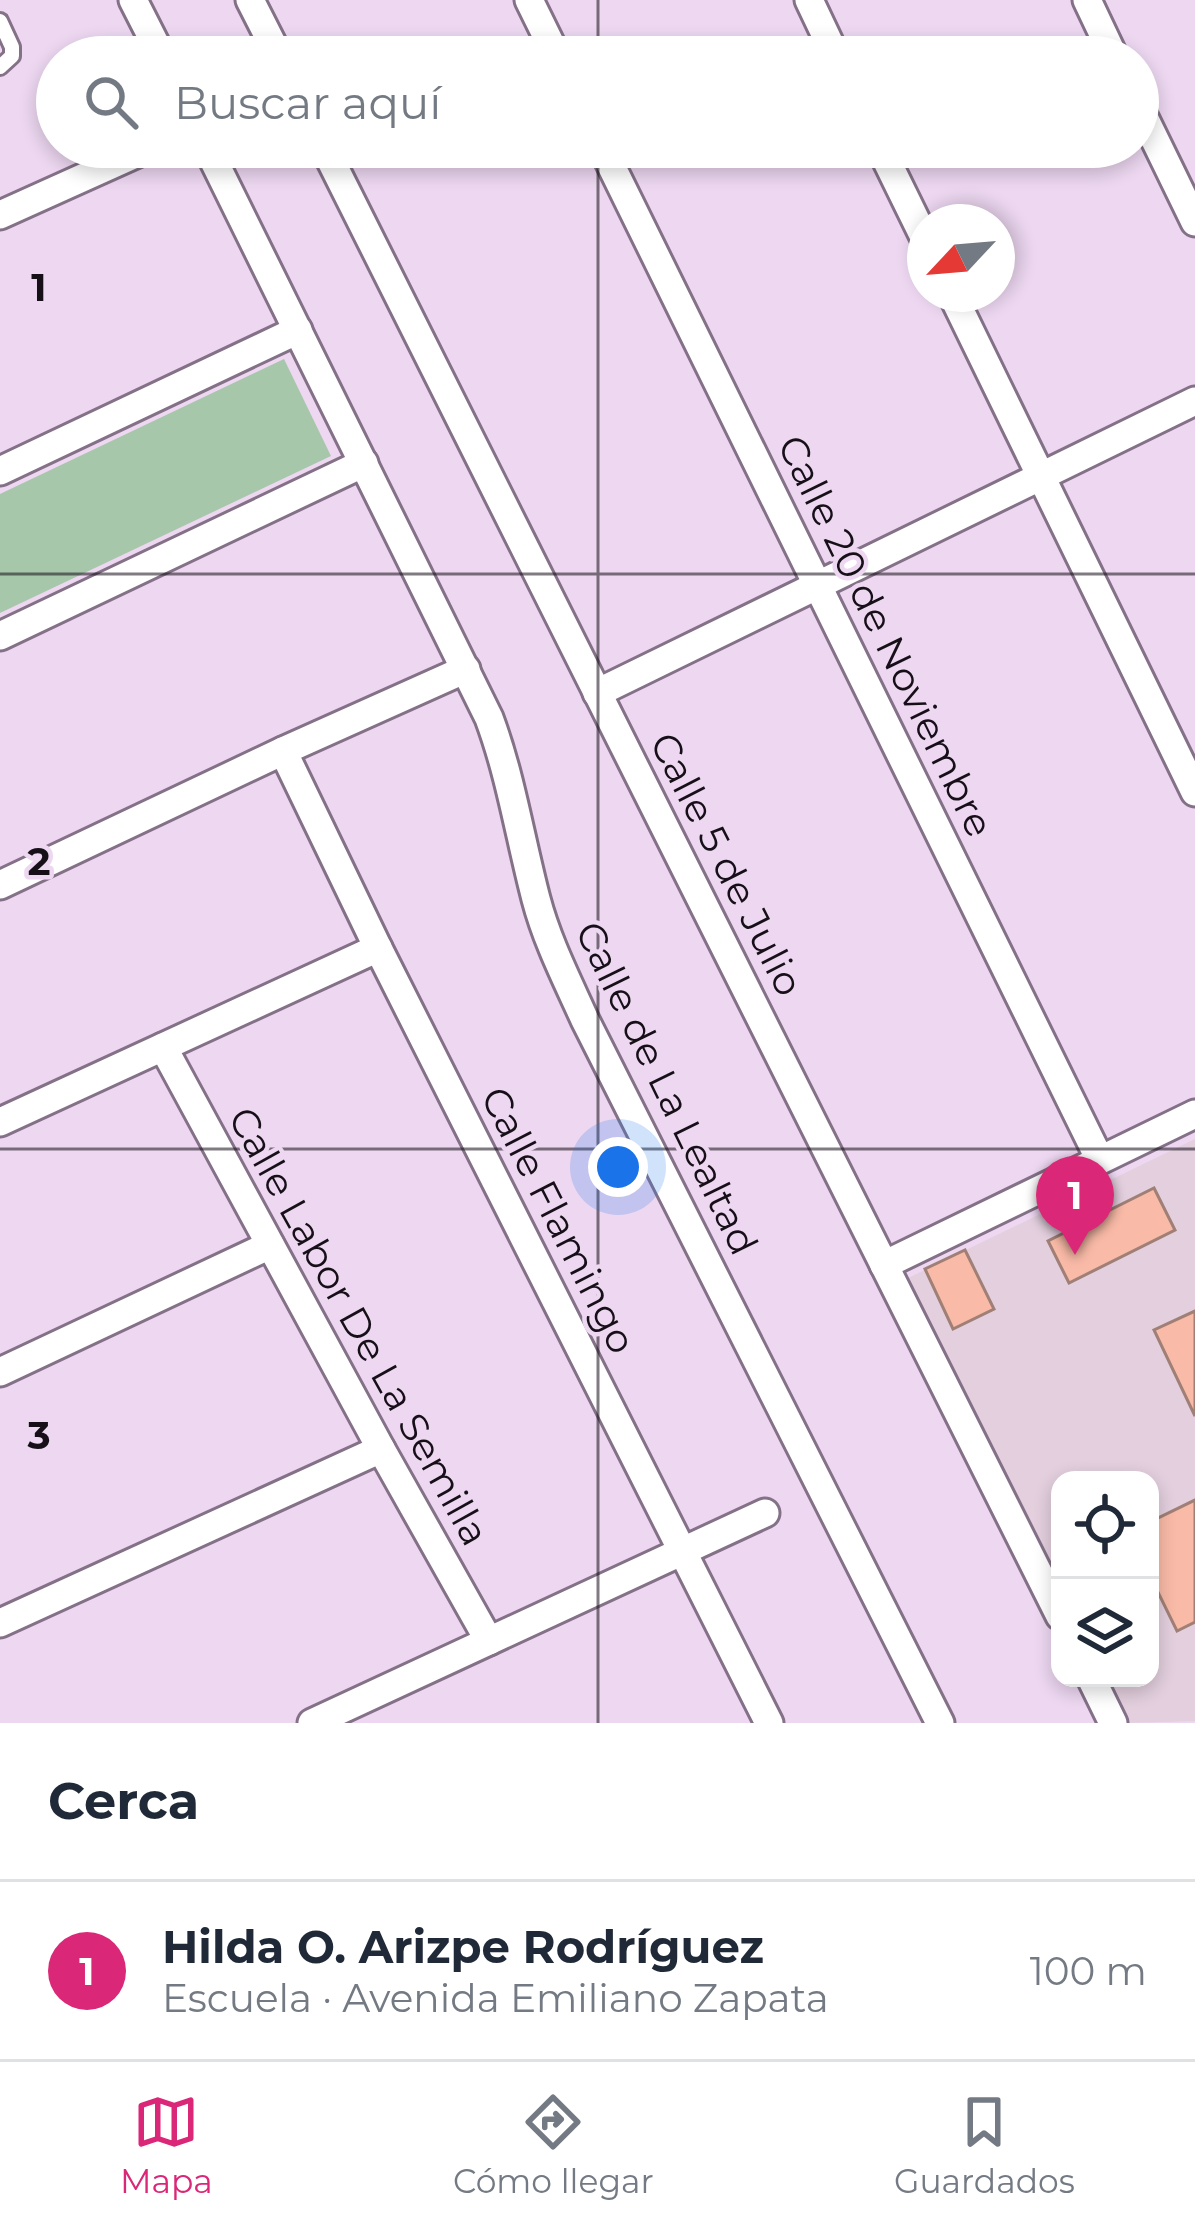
<!DOCTYPE html>
<html lang="es">
<head>
<meta charset="utf-8">
<style>
  body { margin:0; font-family:Montserrat,sans-serif; background:#f2f2f3; color:#1f2937 }
  .controls { position:absolute; right:36px; bottom:36px; display:grid; overflow:hidden; border-radius:24px; box-shadow:0 6px 18px #0003 }
  .controls button { width:108px; height:108px; display:grid; place-items:center; padding:0; border:0; border-bottom:3px solid #e0e1e3; background:#fff; color:#1f2937; font:60px sans-serif }
  .compass { position:absolute; left:907px; top:204px; width:108px; height:108px; border-radius:50%; background:#fff; box-shadow:0 6px 18px #0003; rotate:244deg }
  .you { position:absolute; left:618px; top:1167px; width:42px; height:42px; margin:-30px; border:9px solid #fff; border-radius:50%; background:#1a73e8; box-shadow:0 0 0 18px #1a73e833 }
  .badge { display:grid; place-items:center; width:78px; height:78px; border-radius:50%; background:#db2777; color:#fff; font-size:39px; font-weight:700 }
  .pin { position:absolute; translate:-50% -99px; filter:drop-shadow(0 3px 6px #0008) }
  .pin::after { content:''; position:absolute; top:63px; width:42px; height:36px; background:inherit; clip-path:polygon(0 0,100% 0,50% 100%) }
  .list { margin:0; padding:0; list-style:none }
  h2 { display:flex; justify-content:space-between; align-items:center; height:156px; margin:0; padding:0 48px; font-size:51px }
  h2 small { font-size:39px; font-weight:400; color:#747a83 }
  .list li { display:grid; grid-template-columns:78px 1fr auto; gap:36px; align-items:center; box-sizing:border-box; height:180px; padding:0 48px; border-top:3px solid #e0e1e3 }
  .list b { display:block; font-size:45px; white-space:nowrap }
  .list p { margin:0; font-size:39px; white-space:nowrap; color:#747a83 }
  .list em { font-size:39px; font-style:normal; color:#747a83 }
  .icon { flex:none; width:66px; height:66px; fill:none; stroke:currentColor; stroke-width:2; stroke-linecap:round; stroke-linejoin:round }
  .map { position:relative; flex:none; width:1195px; height:1723px; overflow:hidden }
  .search { position:absolute; background:#fff; box-shadow:0 6px 18px #0003; left:36px; right:36px; top:36px; height:132px; display:flex; align-items:center; gap:30px; box-sizing:border-box; padding:0 42px; border-radius:66px; color:#747a83; font-size:45px }
  .sheet { height:336px; background:#fff }
  nav { display:flex; justify-content:space-around; align-items:center; box-sizing:border-box; height:168px; border-top:3px solid #e0e1e3; background:#fff; font-size:33px; color:#747a83 }
  nav a { display:grid; justify-items:center; gap:6px }
  nav .on { color:#db2777 }
  .map>svg:first-child { display:block }
</style>
</head>
<body>
<div class="map">
<svg width="1195" height="1723" viewBox="0 0 1195 1723">
  <rect width="100%" height="100%" fill="#edd7f1"/>
  <!-- education -->
  <polygon fill="#e3cfde" points="1195,1139 1195,1721 1123,1723 1101,1678 1150,1678 1150,1480 1060,1480 1060,1595 904,1280"/>
  <!-- green -->
  <polygon fill="#a7c7ab" points="284,359 331,456 0,613 0,494"/>
  <!-- building -->
  <g fill="#f9baa7" stroke="#a08076" stroke-width="3">
    <polygon points="1154,1188 1175,1230 1069,1283 1048,1241"/>
    <polygon points="965,1250 994,1309 953,1329 925,1269"/>
    <polygon points="1195,1311 1195,1416 1154,1330"/>
    <polygon points="1195,1500 1195,1622 1177,1631 1150,1576 1150,1522"/>
  </g>
  <g fill="none" stroke-linecap="round" stroke-linejoin="round">
    <!-- service casing -->
    <g stroke="#847188" stroke-width="20">
      <polyline id="service" points="0,21 12,47 12,56 0,67"/>
    </g>
    <!-- minor casing -->
    <g stroke="#847188" stroke-width="33">
      <g id="minor">
        <polyline points="133,0 162,57"/>
        <polyline points="250,0 279,57"/>
        <polyline points="529,0 557,57"/>
        <polyline points="809,0 836,57"/>
        <polyline points="1087,0 1114,57"/>
        <polyline points="1138,105 1195,222"/>
        <path d="M207,147L489,718C511,777 520,838 536,899C547,941 567,980 585,1020L940,1723"/>
        <polyline points="324,147 1060,1616"/>
        <polyline points="602,147 1100,1160"/>
        <polyline points="880,147 925,239"/>
        <polyline points="0,215 151,147"/>
        <polyline points="952,294 1195,792"/>
        <polyline points="0,471 298,330"/>
        <polyline points="0,636 364,463"/>
        <polyline points="597,693 1195,401"/>
        <polyline points="283,751 378,948 769,1723"/>
        <polyline points="0,885 283,751 466,669"/>
        <polyline points="163,1047 381,1449 489,1641"/>
        <polyline points="0,1122 378,948"/>
        <polyline points="884,1265 1195,1114"/>
        <polyline points="0,1372 270,1245"/>
        <polyline points="0,1623 381,1449"/>
        <polyline points="1091,1678 1113,1723"/>
        <polyline points="312,1723 765,1513"/>
      </g>
    </g>
    <!-- service -->
    <use href="#service" stroke="#fff" stroke-width="14"/>
    <!-- minor -->
    <use href="#minor" stroke="#fff" stroke-width="27"/>
  </g>
  <!-- grid -->
  <path fill="none" stroke="#160f18" stroke-width="3" stroke-opacity="0.55" d="M598,0V57M598,147V1723M0,574H1195M0,1149H1195"/>
  <g text-anchor="middle" stroke-width="9" stroke-linejoin="round" paint-order="stroke">
    <!-- street labels -->
    <g font-size="39" fill="#160f18" stroke="#edd7f1">
      <text transform="translate(886 636) rotate(64)" y="14">Calle 20 de Noviembre</text>
      <text transform="translate(727 864) rotate(63)" y="14">Calle 5 de Julio</text>
      <text transform="translate(667 1088) rotate(64)" y="14">Calle de La Lealtad</text>
      <text transform="translate(559 1220) rotate(63)" y="14">Calle Flamingo</text>
      <text transform="translate(359 1326) rotate(61)" y="14">Calle Labor De La Semilla</text>
    </g>
  </g>
  <g font-size="39" text-anchor="middle" font-weight="bold" fill="#160f18" stroke="#edd7f1" stroke-width="9" stroke-linejoin="round" paint-order="stroke">
    <text x="39" y="301">1</text>
    <text x="39" y="875">2</text>
    <text x="39" y="1449">3</text>
  </g>
</svg>
<div class="controls">
<button><svg class="icon" aria-label="locate" viewBox="0 0 24 24"><circle cx="12" cy="12" r="6"/><path d="M12 2v4M12 18v4M2 12h4M18 12h4"/></svg></button>
<button><svg class="icon" aria-label="layers" viewBox="0 0 24 24"><path d="M12 4l9 5-9 5-9-5zM3 14l9 5 9-5"/></svg></button>
</div>
<svg class="compass" viewBox="-18 -18 36 36"><path d="M0-13l5 13h-10z" fill="#e53935"/><path d="M0 13l5-13h-10z" fill="#747a83"/></svg>
<div class="you"></div>
<div class="pin badge" style="left:1075px;top:1255px">1</div>
<div class="search"><svg class="icon" aria-label="search" viewBox="0 0 24 24"><circle cx="10" cy="10" r="6"/><path d="M15 15l6 6"/></svg>Buscar aquí</div>
</div>
<section class="sheet">
<h2>Cerca<small></small></h2>
<ul class="list">
<li><span class="badge">1</span><div><b>Hilda O. Arizpe Rodríguez</b><p>Escuela · Avenida Emiliano Zapata</p></div><em>100 m</em></li>
</ul>
</section>
<nav>
<a class="on"><svg class="icon" aria-label="map" viewBox="0 0 24 24"><path d="M3 6l6-2 6 2 6-2v14l-6 2-6-2-6 2zM9 4v14M15 6v14"/></svg>Mapa</a>
<a><svg class="icon" aria-label="directions" viewBox="0 0 24 24"><path d="M12 3l9 9-9 9-9-9zM9 14v-3h6M13 9l2 2-2 2"/></svg>Cómo llegar</a>
<a><svg class="icon" aria-label="saved" viewBox="0 0 24 24"><path d="M7 4h10v16l-5-4-5 4z"/></svg>Guardados</a>
</nav>
</body>
</html>
